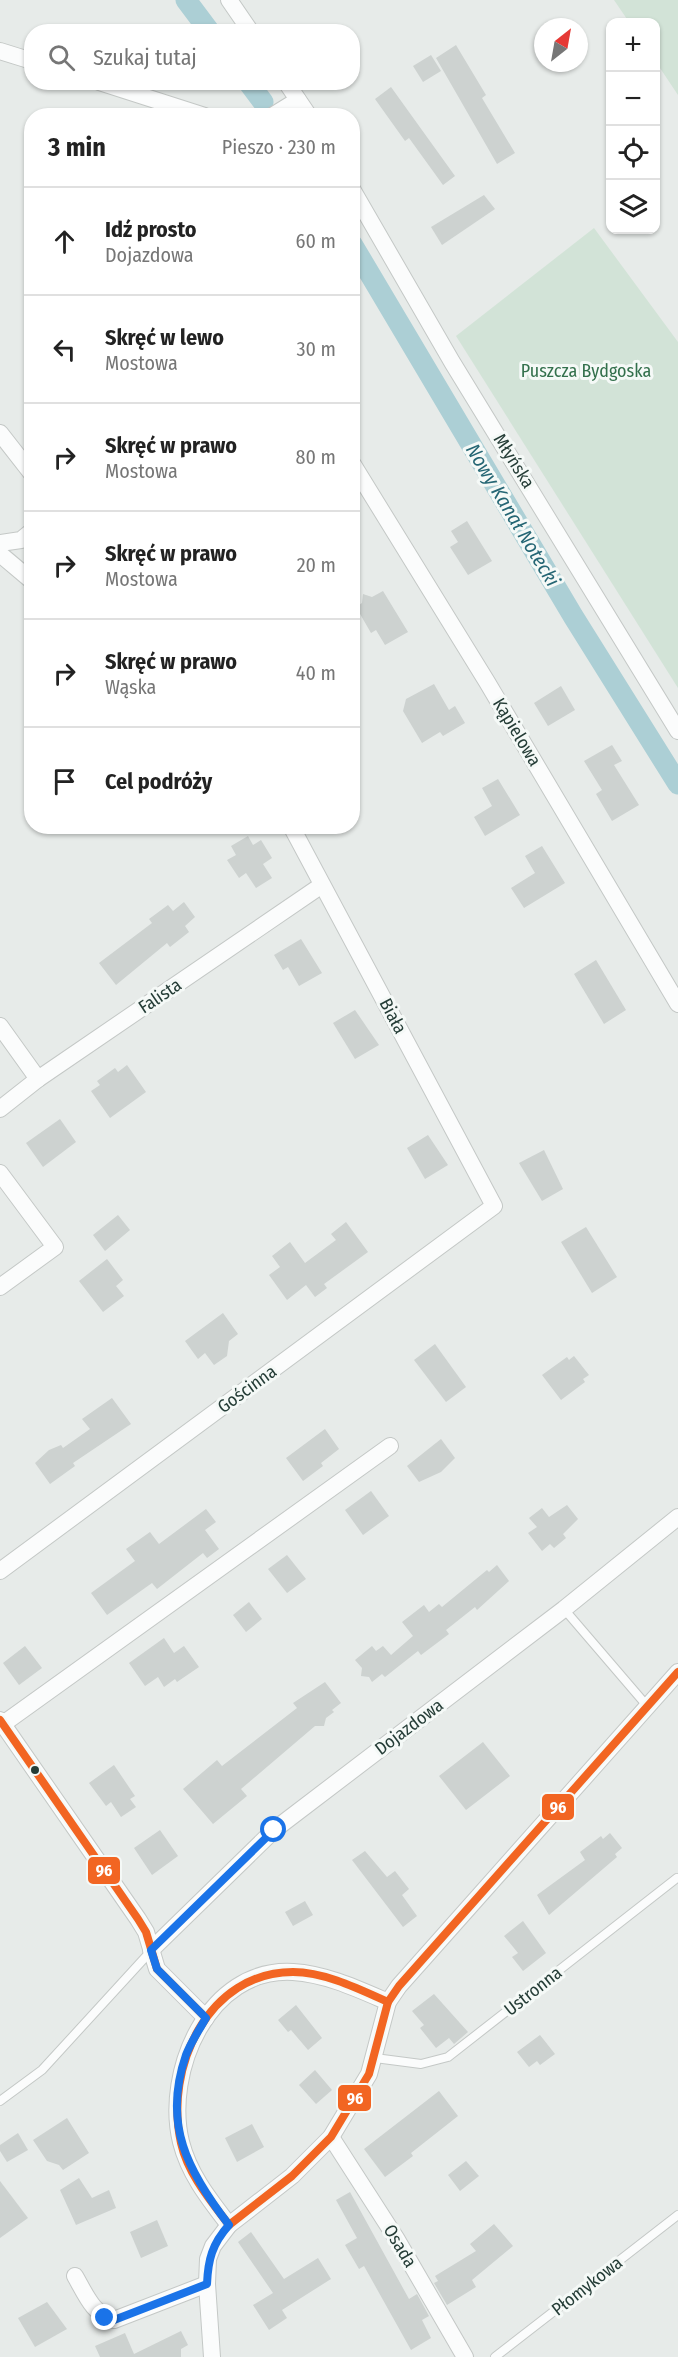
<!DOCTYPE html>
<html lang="pl">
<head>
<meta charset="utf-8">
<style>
  body { margin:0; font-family:"Fira Sans Condensed",sans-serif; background:#f2f2f2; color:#222 }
  .controls { position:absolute; right:18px; top:18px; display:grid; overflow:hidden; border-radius:12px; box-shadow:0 2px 4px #0004 }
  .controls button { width:54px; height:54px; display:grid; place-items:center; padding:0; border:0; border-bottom:2px solid #e0e0e0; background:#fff; color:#222; font:30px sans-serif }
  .compass { position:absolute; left:534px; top:18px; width:54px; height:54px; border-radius:50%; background:#fff; box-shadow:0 2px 4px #0004; rotate:31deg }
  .stop { position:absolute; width:18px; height:18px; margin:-14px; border:4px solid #1a73e8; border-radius:50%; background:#fff }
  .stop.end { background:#1a73e8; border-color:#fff; box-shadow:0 2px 6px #0008 }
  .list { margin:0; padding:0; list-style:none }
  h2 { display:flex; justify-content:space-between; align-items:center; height:78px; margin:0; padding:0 24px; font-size:26px }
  h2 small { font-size:20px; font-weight:400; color:#767676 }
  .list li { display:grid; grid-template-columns:39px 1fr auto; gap:18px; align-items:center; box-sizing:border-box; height:108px; padding:0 24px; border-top:2px solid #e0e0e0 }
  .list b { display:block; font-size:22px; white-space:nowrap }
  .list p { margin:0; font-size:20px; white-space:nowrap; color:#767676 }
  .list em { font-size:20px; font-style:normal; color:#767676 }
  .icon { flex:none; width:33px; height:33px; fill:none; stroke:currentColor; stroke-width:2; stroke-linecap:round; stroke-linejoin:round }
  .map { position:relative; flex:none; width:678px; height:2357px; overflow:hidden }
  .search { position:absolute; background:#fff; box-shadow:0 2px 4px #0004; left:24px; top:24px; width:336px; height:66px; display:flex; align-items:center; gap:15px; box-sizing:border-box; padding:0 21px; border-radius:24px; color:#767676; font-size:22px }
  .panel { position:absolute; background:#fff; box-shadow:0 2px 4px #0004; left:24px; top:108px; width:336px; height:726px; border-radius:24px }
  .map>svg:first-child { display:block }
</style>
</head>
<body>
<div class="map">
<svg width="678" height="2357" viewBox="0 0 678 2357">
  <rect width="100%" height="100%" fill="#e7ebe9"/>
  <!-- green -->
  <g fill="#d2e3d7">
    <polygon points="614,0 678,0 678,95 656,62 656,22 629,22"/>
    <polygon points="594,228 678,342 678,688 456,336"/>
  </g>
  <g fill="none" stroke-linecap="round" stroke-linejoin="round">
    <!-- canal -->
    <g stroke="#accfd5" stroke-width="21">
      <polyline points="186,0 210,32"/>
      <polyline points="248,82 263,102"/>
      <polyline points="352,244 573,616 678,784"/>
    </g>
  </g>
  <!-- building -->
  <g fill="#cdd2d0">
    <polygon points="456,45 486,95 482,98 515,153 497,164 436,58"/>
    <polygon points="431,55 441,71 423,82 413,66"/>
    <polygon points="391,87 455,176 443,185 409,138 405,141 375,99"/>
    <polygon points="484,195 495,209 442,245 431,227"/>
    <polygon points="467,521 492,561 468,575 450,547 458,542 451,531"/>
    <polygon points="383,591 408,632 385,645 376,630 371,633 356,607 362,603 363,594 372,597"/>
    <polygon points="434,684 449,710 455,706 465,723 443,736 440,732 422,743 403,711 406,699"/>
    <polygon points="561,686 575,710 548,726 534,703"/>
    <polygon points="612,745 622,761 614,765 639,805 612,821 596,794 602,790 584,761"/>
    <polygon points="498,779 520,815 485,836 474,817 492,806 482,788"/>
    <polygon points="248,836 253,845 261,840 272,858 263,864 272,878 256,888 246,873 239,878 227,860 236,855 231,846"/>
    <polygon points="542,846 565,883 524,908 511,888 535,873 525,856"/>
    <polygon points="184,902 195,917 185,926 189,932 170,947 167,943 116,985 99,963 152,923 149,919 168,905 173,911"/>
    <polygon points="301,939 322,973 299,986 288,967 283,970 274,955"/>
    <polygon points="596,960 626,1010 604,1024 574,974"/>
    <polygon points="355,1010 379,1045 355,1059 333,1023"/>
    <polygon points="127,1065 146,1092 110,1118 91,1091 100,1085 97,1081 115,1068 118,1072"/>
    <polygon points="60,1119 76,1142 43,1167 26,1143"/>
    <polygon points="428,1135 448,1165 425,1179 407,1148"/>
    <polygon points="544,1150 563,1189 542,1201 519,1163"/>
    <polygon points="118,1215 130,1230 105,1251 93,1235"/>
    <polygon points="346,1222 368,1252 324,1284 327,1288 315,1297 306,1285 287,1300 269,1275 280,1267 272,1256 290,1242 305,1263 336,1240 331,1234"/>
    <polygon points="586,1227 617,1277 592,1293 561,1242"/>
    <polygon points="107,1259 123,1280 116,1286 124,1296 103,1312 79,1281"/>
    <polygon points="223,1313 238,1334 229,1341 227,1356 214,1365 205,1353 198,1359 185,1341"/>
    <polygon points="435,1344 466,1387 446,1402 414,1360"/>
    <polygon points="574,1356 589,1375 583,1379 585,1382 561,1400 542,1375 567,1357 569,1360"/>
    <polygon points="112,1398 131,1424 73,1463 75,1466 50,1484 35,1463 49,1450 61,1445 63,1448 90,1429 82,1419"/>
    <polygon points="325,1429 339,1449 321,1463 323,1466 303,1481 286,1458"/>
    <polygon points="441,1439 455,1458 441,1472 419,1482 407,1466"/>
    <polygon points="371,1491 389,1516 363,1535 345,1510"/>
    <polygon points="567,1505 578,1519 563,1534 566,1538 554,1548 550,1544 542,1551 528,1533 537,1527 529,1518 542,1508 549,1517"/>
    <polygon points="206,1509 216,1522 205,1530 219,1549 207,1558 203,1553 157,1589 152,1583 107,1615 91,1593 135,1561 126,1549 150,1532 159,1544"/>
    <polygon points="287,1555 306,1579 287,1593 268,1569"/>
    <polygon points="497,1565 509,1581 477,1610 475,1607 446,1630 449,1634 421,1655 418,1651 385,1677 382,1674 372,1682 369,1677 361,1676 362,1668 355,1660 372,1646 376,1651 383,1646 391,1655 413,1636 402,1622 424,1605 429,1612 439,1604 442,1607 487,1570 489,1572"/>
    <polygon points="249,1602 262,1619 246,1632 233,1615"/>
    <polygon points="164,1638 174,1653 184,1646 199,1667 177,1682 175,1679 164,1687 158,1677 145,1686 129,1663"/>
    <polygon points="25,1646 42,1668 19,1685 3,1663"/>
    <polygon points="325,1682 341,1703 332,1710 334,1712 326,1718 324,1726 315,1726 241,1789 247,1796 213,1824 183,1789 217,1760 222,1766 297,1708 293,1703"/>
    <polygon points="483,1742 510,1776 466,1810 439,1776"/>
    <polygon points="114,1765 135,1796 130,1799 136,1807 121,1817 111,1802 106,1806 89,1783"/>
    <polygon points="160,1830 178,1856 152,1875 134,1848"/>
    <polygon points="610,1833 622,1848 615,1854 617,1857 549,1915 537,1895 585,1860 580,1852 601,1836 603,1839"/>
    <polygon points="365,1851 387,1877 395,1871 409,1889 402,1895 417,1916 403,1927 352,1860"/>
    <polygon points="305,1901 313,1915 293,1926 285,1912"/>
    <polygon points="523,1921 546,1953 523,1971 512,1957 518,1953 504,1936"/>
    <polygon points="434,1994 468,2032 454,2044 449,2038 436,2048 420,2028 424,2025 412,2011"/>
    <polygon points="296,2005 322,2038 308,2050 291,2030 288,2032 278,2020"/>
    <polygon points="540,2035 555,2054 540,2065 537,2061 529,2067 517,2052"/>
    <polygon points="315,2070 332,2090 316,2104 299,2085"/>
    <polygon points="439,2091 458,2116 411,2153 413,2156 385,2177 364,2149"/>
    <polygon points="67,2118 89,2153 63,2170 59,2165 47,2161 33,2140"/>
    <polygon points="252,2124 264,2147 237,2162 225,2138"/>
    <polygon points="18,2133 28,2150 7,2162 0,2151 0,2145"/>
    <polygon points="466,2161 479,2176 460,2191 448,2175"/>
    <polygon points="79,2178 92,2198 109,2190 116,2208 76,2225 60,2190"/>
    <polygon points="0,2181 28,2218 0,2238"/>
    <polygon points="350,2192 409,2299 417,2294 429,2316 422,2320 431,2338 411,2350 364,2266 359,2269 345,2245 357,2238 336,2200"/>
    <polygon points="157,2220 168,2246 141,2258 130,2232"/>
    <polygon points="494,2224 513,2246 472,2280 476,2287 447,2305 434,2283 438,2281 435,2276 476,2251 470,2244"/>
    <polygon points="251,2232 284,2279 318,2258 331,2279 282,2310 287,2318 269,2330 253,2305 273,2293 238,2242"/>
    <polygon points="47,2302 67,2329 35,2347 18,2318"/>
    <polygon points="181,2331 188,2345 181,2349 181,2357 100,2357 95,2346 125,2333 134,2354"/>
  </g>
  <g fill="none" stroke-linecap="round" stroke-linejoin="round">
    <!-- service casing -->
    <g stroke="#c4c8c6" stroke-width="10">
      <g id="service">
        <polyline points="564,1609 648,1707"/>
        <polyline points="375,2058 421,2064 448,2057 677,1878"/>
        <polyline points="0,2101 42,2070 151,1951"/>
        <polyline points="495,2357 678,2215"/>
      </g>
    </g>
    <!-- minor casing -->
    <g stroke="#c4c8c6" stroke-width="18">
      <g id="minor">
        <polyline points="229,0 251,32"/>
        <polyline points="0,51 32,61"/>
        <polyline points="99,82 205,116"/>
        <polyline points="286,82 309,116"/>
        <polyline points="272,116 298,100"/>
        <polyline points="352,189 452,362 678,731"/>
        <polyline points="0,433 32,474"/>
        <polyline points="352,463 487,682 678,1004"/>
        <polyline points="0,543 21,540 32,531"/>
        <polyline points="0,554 32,581"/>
        <polyline points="0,1026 38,1079"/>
        <polyline points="0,1109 38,1079 322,885"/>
        <polyline points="0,1173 55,1247 0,1287"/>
        <polyline points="0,1571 494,1206 291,826"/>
        <polyline points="0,1720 138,1919 146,1932 157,1969 206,2018"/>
        <polyline points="3,1724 390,1446"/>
        <polyline points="151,1950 274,1830 564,1609 678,1517"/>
        <polyline points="331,2137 396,2238 465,2357"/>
        <path d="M229,2225C209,2199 189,2174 181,2142C164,2072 208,1967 293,1972C326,1974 358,1989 388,2002"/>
        <path d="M75,2276C85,2293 93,2315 114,2320L207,2284"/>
        <polyline points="212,2357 207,2284 208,2259 213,2246 229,2225 292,2176 331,2137 369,2074 388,2002 399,1986 678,1672"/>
      </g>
    </g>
    <!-- service -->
    <use href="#service" stroke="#fbfcfc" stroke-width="8"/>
    <!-- minor -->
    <use href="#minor" stroke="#fbfcfc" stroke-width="16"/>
    <!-- bus-1 casing -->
    <g stroke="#f5f9f7" stroke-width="12">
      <g id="bus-1">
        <polyline points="0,1720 138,1919 146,1932 157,1969 206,2018"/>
        <polyline points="229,2225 292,2176 331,2137 369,2074 388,2002 399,1986 678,1672"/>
        <path d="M229,2225C210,2200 188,2174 181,2143C164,2068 208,1972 293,1972C325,1972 359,1989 388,2002"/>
      </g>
    </g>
    <!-- bus-1 -->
    <use href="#bus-1" stroke="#f26522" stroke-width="8"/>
  </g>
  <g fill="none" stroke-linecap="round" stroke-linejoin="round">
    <!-- route -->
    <path stroke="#1a73e8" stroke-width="8" d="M105,2318L114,2320L207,2284C208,2260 212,2244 229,2225C188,2172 162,2124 186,2055C191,2042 199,2030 206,2018L157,1969L151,1950L274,1830"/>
  </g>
  <!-- markers -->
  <circle fill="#253d37" stroke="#f5f9f7" stroke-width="2" cx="35" cy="1770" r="5"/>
  <g text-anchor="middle" stroke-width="6" stroke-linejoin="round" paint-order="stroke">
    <!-- park labels -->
    <g font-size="18" fill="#33704c" stroke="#f5f9f7">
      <text x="586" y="377">Puszcza Bydgoska</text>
    </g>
    <!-- street labels -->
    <g font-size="18" fill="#253d37" stroke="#f5f9f7">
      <text transform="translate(514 461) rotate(58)" y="6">Młyńska</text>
      <text transform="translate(517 732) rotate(59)" y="6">Kąpielowa</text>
      <text transform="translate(160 996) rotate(-34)" y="6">Falista</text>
      <text transform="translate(393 1016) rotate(62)" y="6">Biała</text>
      <text transform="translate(247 1389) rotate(-36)" y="6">Gościnna</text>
      <text transform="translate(409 1727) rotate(-37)" y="6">Dojazdowa</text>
      <text transform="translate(533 1991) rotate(-38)" y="6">Ustronna</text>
      <text transform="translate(400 2246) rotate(59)" y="6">Osada</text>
      <text transform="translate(587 2286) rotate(-38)" y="6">Płomykowa</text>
    </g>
    <!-- water labels -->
    <g font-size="20" font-style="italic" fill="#256674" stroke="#f5f9f7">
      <text transform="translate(513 515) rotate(59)" y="7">Nowy Kanał Notecki</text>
    </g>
  </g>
  <g stroke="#f5f9f7" stroke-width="2">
    <rect x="541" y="1793" width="34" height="28" rx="6" fill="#f26522"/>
    <rect x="87" y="1856" width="34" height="29" rx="6" fill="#f26522"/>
    <rect x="337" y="2084" width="35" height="28" rx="6" fill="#f26522"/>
  </g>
  <g font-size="16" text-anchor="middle" font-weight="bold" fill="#fff">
    <text x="558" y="1813">96</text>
    <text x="104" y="1876">96</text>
    <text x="355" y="2104">96</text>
  </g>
</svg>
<div class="controls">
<button>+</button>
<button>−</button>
<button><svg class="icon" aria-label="locate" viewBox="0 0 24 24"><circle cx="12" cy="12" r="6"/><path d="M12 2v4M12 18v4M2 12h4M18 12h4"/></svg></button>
<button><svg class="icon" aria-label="layers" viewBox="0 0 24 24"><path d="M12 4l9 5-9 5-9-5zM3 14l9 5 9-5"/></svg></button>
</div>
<svg class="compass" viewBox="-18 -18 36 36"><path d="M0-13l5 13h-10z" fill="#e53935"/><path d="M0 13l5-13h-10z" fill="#767676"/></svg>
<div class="stop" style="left:274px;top:1830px"></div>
<div class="stop end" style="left:105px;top:2318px"></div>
<div class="search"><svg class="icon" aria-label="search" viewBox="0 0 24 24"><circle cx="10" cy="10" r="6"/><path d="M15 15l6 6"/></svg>Szukaj tutaj</div>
<section class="panel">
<h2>3 min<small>Pieszo · 230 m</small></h2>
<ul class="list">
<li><svg class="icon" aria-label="ahead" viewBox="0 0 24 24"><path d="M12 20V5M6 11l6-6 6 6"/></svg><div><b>Idź prosto</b><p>Dojazdowa</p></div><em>60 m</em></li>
<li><svg class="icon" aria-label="left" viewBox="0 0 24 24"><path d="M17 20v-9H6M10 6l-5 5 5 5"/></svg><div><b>Skręć w lewo</b><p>Mostowa</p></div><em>30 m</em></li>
<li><svg class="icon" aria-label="right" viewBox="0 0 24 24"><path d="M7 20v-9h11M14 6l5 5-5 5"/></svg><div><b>Skręć w prawo</b><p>Mostowa</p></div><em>80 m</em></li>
<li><svg class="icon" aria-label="right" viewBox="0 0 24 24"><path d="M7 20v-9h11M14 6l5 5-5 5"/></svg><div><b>Skręć w prawo</b><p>Mostowa</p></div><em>20 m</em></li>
<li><svg class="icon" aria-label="right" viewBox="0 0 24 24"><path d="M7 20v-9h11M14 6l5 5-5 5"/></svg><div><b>Skręć w prawo</b><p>Wąska</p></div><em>40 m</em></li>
<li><svg class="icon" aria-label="arrive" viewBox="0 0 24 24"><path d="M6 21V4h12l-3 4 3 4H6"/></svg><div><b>Cel podróży</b></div></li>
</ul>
</section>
</div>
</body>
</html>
